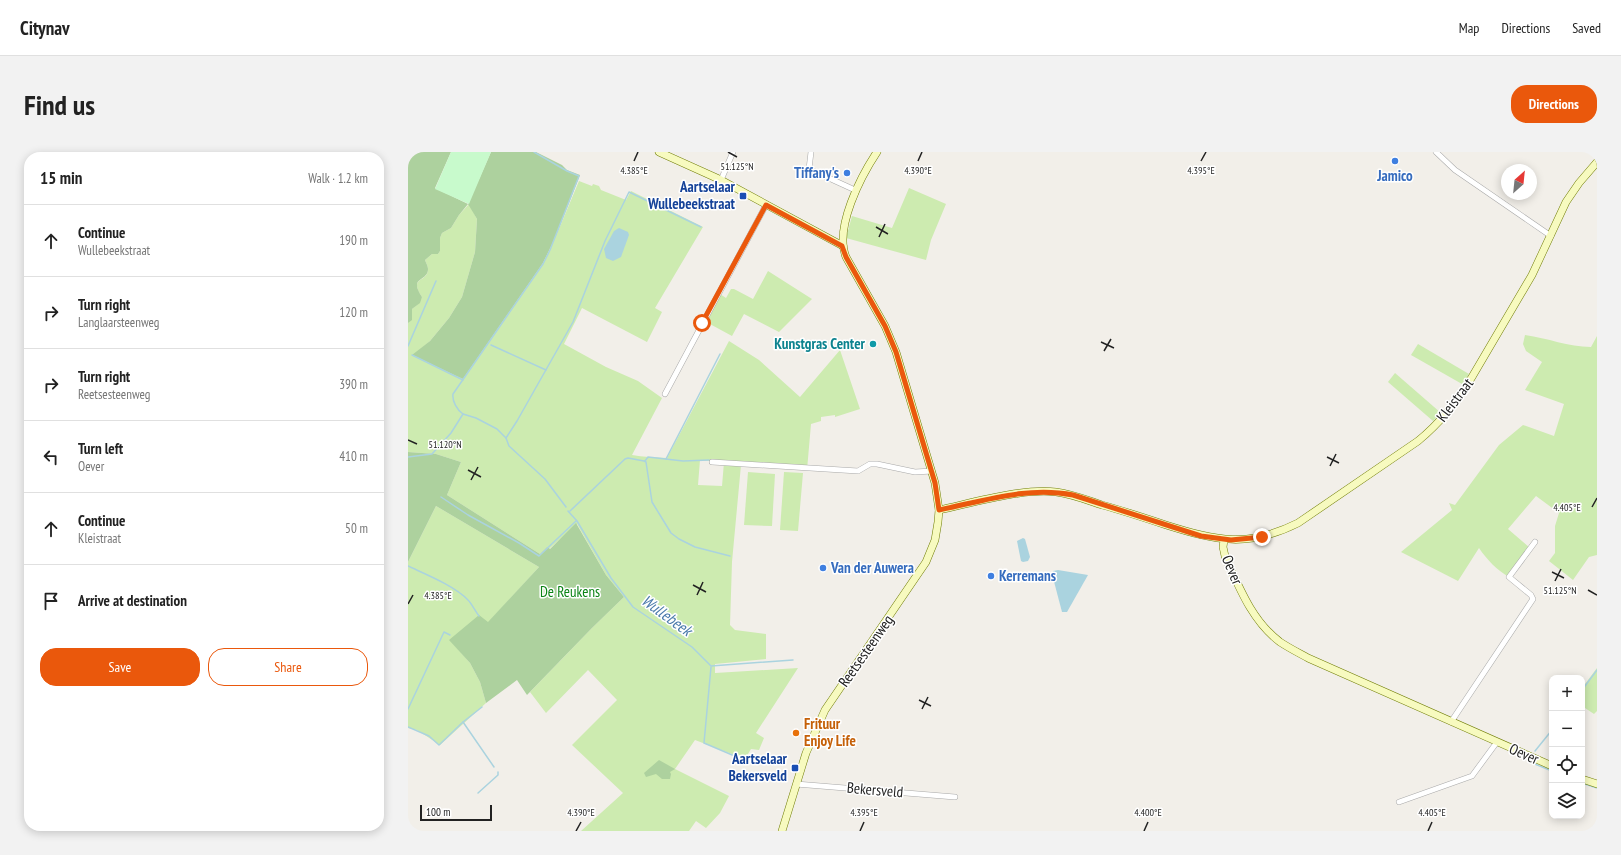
<!DOCTYPE html>
<html lang="en">
<head>
<meta charset="utf-8">
<style>
  body { margin:0; font-family:"PT Sans Narrow",sans-serif; background:#f2f2f2; color:#222 }
  .controls { position:absolute; right:12px; bottom:12px; display:grid; overflow:hidden; border-radius:8px; box-shadow:0 2px 10px #0003 }
  .controls button { width:36px; height:36px; display:grid; place-items:center; padding:0; border:0; border-bottom:1px solid #e0e0e0; background:#fff; color:#222; font:20px sans-serif }
  .compass { position:absolute; left:1093px; top:12px; width:36px; height:36px; border-radius:50%; background:#fff; box-shadow:0 2px 10px #0003; rotate:27deg }
  .scale { position:absolute; left:12px; bottom:10px; width:72px; box-sizing:border-box; padding-left:4px; border:2px solid #222; border-top:0; font-size:11px; line-height:14px; white-space:nowrap; color:#222; -webkit-text-stroke:3px #fff; paint-order:stroke }
  .stop { position:absolute; width:12px; height:12px; margin:-9px; border:3px solid #ea580c; border-radius:50%; background:#fff }
  .stop.end { background:#ea580c; border-color:#fff; box-shadow:0 1px 4px #0008 }
  .list { margin:0; padding:0; list-style:none }
  h2 { display:flex; justify-content:space-between; align-items:center; height:52px; margin:0; padding:0 16px; font-size:17px }
  h2 small { font-size:13px; font-weight:400; color:#767676 }
  .list li { display:grid; grid-template-columns:26px 1fr auto; gap:12px; align-items:center; box-sizing:border-box; height:72px; padding:0 16px; border-top:1px solid #e0e0e0 }
  .list b { display:block; font-size:15px; white-space:nowrap }
  .list p { margin:0; font-size:13px; white-space:nowrap; color:#767676 }
  .list em { font-size:13px; font-style:normal; color:#767676 }
  .actions { display:flex; gap:8px; padding:12px 16px }
  .actions a { flex:1; padding:9px 0; border:1px solid #ea580c; border-radius:16px; text-align:center; font-size:14px; color:#ea580c }
  .actions .main { background:#ea580c; color:#fff }
  .icon { flex:none; width:22px; height:22px; fill:none; stroke:currentColor; stroke-width:2; stroke-linecap:round; stroke-linejoin:round }
  .map { position:relative; flex:none; width:1189px; height:679px; overflow:hidden; border-radius:16px }
  header { display:flex; align-items:center; gap:24px; box-sizing:border-box; height:56px; padding:0 20px; background:#fff; border-bottom:1px solid #e0e0e0 }
  header strong { font-size:19px }
  nav { display:flex; gap:22px; margin-inline-start:auto; font-size:14px }
  .intro { display:flex; align-items:center; justify-content:space-between; box-sizing:border-box; height:96px; padding:0 24px }
  h1 { margin:0; font-size:28px }
  .button { padding:10px 18px; border-radius:16px; background:#ea580c; color:#fff; font-size:14px; font-weight:700 }
  main { display:flex; gap:24px; padding:0 24px }
  aside { flex:1; background:#fff; border-radius:16px; box-shadow:0 2px 10px #0003 }
  .map>svg:first-child { display:block }
</style>
</head>
<body>
<header>
<strong>Citynav</strong>
<nav><a>Map</a><a>Directions</a><a>Saved</a></nav>
</header>
<div class="intro"><h1>Find us</h1><a class="button">Directions</a></div>
<main>
<aside>
<h2>15 min<small>Walk · 1.2 km</small></h2>
<ul class="list">
<li><svg class="icon" aria-label="ahead" viewBox="0 0 24 24"><path d="M12 20V5M6 11l6-6 6 6"/></svg><div><b>Continue</b><p>Wullebeekstraat</p></div><em>190 m</em></li>
<li><svg class="icon" aria-label="right" viewBox="0 0 24 24"><path d="M7 20v-9h11M14 6l5 5-5 5"/></svg><div><b>Turn right</b><p>Langlaarsteenweg</p></div><em>120 m</em></li>
<li><svg class="icon" aria-label="right" viewBox="0 0 24 24"><path d="M7 20v-9h11M14 6l5 5-5 5"/></svg><div><b>Turn right</b><p>Reetsesteenweg</p></div><em>390 m</em></li>
<li><svg class="icon" aria-label="left" viewBox="0 0 24 24"><path d="M17 20v-9H6M10 6l-5 5 5 5"/></svg><div><b>Turn left</b><p>Oever</p></div><em>410 m</em></li>
<li><svg class="icon" aria-label="ahead" viewBox="0 0 24 24"><path d="M12 20V5M6 11l6-6 6 6"/></svg><div><b>Continue</b><p>Kleistraat</p></div><em>50 m</em></li>
<li><svg class="icon" aria-label="arrive" viewBox="0 0 24 24"><path d="M6 21V4h12l-3 4 3 4H6"/></svg><div><b>Arrive at destination</b></div></li>
</ul>
<div class="actions"><a class="main">Save</a><a>Share</a></div>
</aside>
<div class="map">
<svg width="1189" height="679" viewBox="0 0 1189 679">
  <rect width="100%" height="100%" fill="#f2efe9"/>
  <!-- grass -->
  <g fill="#cdebb0" fill-rule="evenodd">
    <path d="M171,29L184,34L185,32L191,34L193,38L218,48L223,39L295,75L247,156L254,160L239,190L174,156L156,192L198,215L230,229L254,246L224,303C235,305 247,305 259,306L321,189L351,208L392,245L432,198L452,257L427,265V263L413,265V269L403,272L399,318L333,313L324,410L322,473L327,478L358,482V507L307,512V521L390,516L348,581L356,586L351,598L343,597L337,607L287,588L267,617L321,644L312,661L298,676L288,669L281,679H173L215,641L164,593L209,548L180,518L138,561L122,540L184,476L216,445L198,423L169,372L141,397L139,395L132,402L39,343L53,310L28,302L0,300V171L4,164V157L9,153L14,145C0,124 20,131 20,117C20,114 18,111 17,108L24,102H30L32,99V86L34,81L43,76L51,63L61,52L69,67L67,100L54,145L41,166L22,189L8,201L55,227L135,111L148,84ZM292,308L316,310L314,334L290,333Z"/>
    <polygon points="501,36 538,52 523,88 518,108 438,86 444,64 484,76"/>
    <polygon points="360,119 404,147 371,180 336,162 324,184 300,171 299,169 312,142 318,146 323,137 326,137 345,147"/>
    <path d="M1117,183C1140,186 1160,195 1183,195L1189,184V403L1181,405L1165,428L1141,409L1147,401V374L1151,361L1128,344L1100,377L1122,396L1101,425C1089,418 1079,408 1071,396L1050,429L993,400L1044,358L1041,351L1047,353L1091,293L1115,273L1146,284L1156,252L1117,238L1134,210L1118,199L1115,192Z"/>
    <polygon points="1010,192 1061,222 1054,232 1003,203"/>
    <polygon points="987,221 1033,261 1025,269 980,230"/>
    <polygon points="340,320 367,322 364,374 336,373"/>
    <polygon points="376,320 395,321 390,379 372,378"/>
    <polygon points="28,354 131,415 80,471 42,488 62,511 72,530 78,551 32,593 9,578 0,576 0,410"/>
    <polygon points="1189,516 1189,559 1186,562 1174,554 1174,536"/>
  </g>
  <!-- forest -->
  <g fill="#add19e">
    <path d="M0,0H43L27,36L60,52L83,0H128L154,13L159,18L172,23L148,84L135,111L55,227L4,203L22,189L41,166L54,145L67,100L69,67L60,52L51,63L43,76L34,81L32,86V99L30,102H24L17,108C18,111 20,114 20,117C20,130 0,124 14,145L12,151L4,157V168L0,171Z"/>
    <polygon points="0,300 28,302 53,310 39,343 132,402 139,395 142,397 168,371 198,423 216,445 184,476 119,543 109,528 78,551 72,530 62,511 41,488 71,463 80,470 131,415 28,354 0,410"/>
    <polygon points="251,608 267,617 262,620 263,622 262,627 254,627 248,622 238,625 236,621"/>
  </g>
  <!-- park -->
  <polygon fill="#c8facc" points="43,0 83,0 61,52 27,37"/>
  <!-- water -->
  <g fill="#aad3df">
    <polygon points="211,76 220,80 221,83 213,105 205,109 198,106 196,97 206,79"/>
    <polygon points="615,386 617,387 622,405 620,409 615,410 613,409 609,389"/>
    <polygon points="650,418 680,423 659,460 654,460 644,422 645,419"/>
  </g>
  <g fill="none" stroke-linecap="round" stroke-linejoin="round">
    <!-- stream -->
    <g stroke="#aad3df" stroke-width="1.5">
      <polyline points="83,193 138,218"/>
      <polyline points="0,194 28,129"/>
      <polyline points="4,203 55,228"/>
      <path d="M55,262C49,258 44,249 45,242L135,112L142,98L171,24L159,19L126,0"/>
      <polyline points="98,286 109,269 165,170 197,89 221,40 293,75"/>
      <polyline points="0,305 24,302 43,281 55,262 68,266 89,277 98,286 101,294 137,327 158,355"/>
      <polyline points="258,307 312,202"/>
      <polyline points="237,309 240,305 275,309 301,308"/>
      <polyline points="33,345 60,363 111,391 131,404 168,369"/>
      <polyline points="160,359 169,369 203,426 225,455 284,495 303,514 385,508"/>
      <polyline points="162,359 217,307 220,306 236,309 238,310 244,350 263,381 271,387 287,395 322,404"/>
      <path d="M0,414C17,422 47,434 60,448C64,452 67,459 71,464"/>
      <polyline points="303,515 296,591 336,608"/>
      <polyline points="1174,538 1189,518"/>
      <polyline points="0,557 36,480 42,483"/>
      <polyline points="55,570 86,615"/>
      <polyline points="0,575 21,584 31,593 55,570 74,555"/>
      <polyline points="1127,599 1144,578"/>
      <polyline points="1122,608 1122,610 1144,619"/>
      <polyline points="1174,631 1189,636"/>
      <polyline points="70,641 90,623 90,620"/>
    </g>
    <!-- street casing -->
    <g stroke="#a9a9a9" stroke-width="6">
      <g id="street">
        <polyline points="403,0 401,17 447,38"/>
        <polyline points="1028,0 1047,18 1143,84"/>
        <polyline points="313,28 325,0"/>
        <polyline points="257,242 358,53"/>
        <polyline points="304,310 450,319 462,312 469,312 507,320 524,319"/>
        <polyline points="1043,570 1125,447 1123,443 1101,425 1127,390"/>
        <polyline points="388,632 547,645"/>
        <polyline points="991,650 1064,624 1089,590"/>
      </g>
    </g>
    <!-- secondary casing -->
    <g stroke="#707d05" stroke-width="8">
      <g id="secondary">
        <polyline points="251,0 313,28 435,94"/>
        <path d="M531,358C564,351 614,336 648,340C664,342 679,348 694,353C716,359 737,366 758,373C809,389 840,396 890,371L1010,289C1032,271 1049,250 1064,225L1124,123L1158,50L1171,31L1189,10"/>
        <path d="M816,388L815,395L817,404C831,435 844,469 872,490C881,496 891,501 900,506L1144,614"/>
        <polyline points="1174,627 1189,632"/>
        <path d="M374,679L398,601L417,558L518,410L527,388L530,370L531,358L527,331L488,200L477,174L438,105C426,76 453,24 469,0"/>
      </g>
    </g>
    <!-- street -->
    <use href="#street" stroke="#fff" stroke-width="5"/>
    <!-- secondary -->
    <use href="#secondary" stroke="#f7fabf" stroke-width="7"/>
  </g>
  <g fill="none" stroke-linecap="round" stroke-linejoin="round">
    <!-- route -->
    <path stroke="#ea580c" stroke-width="5" d="M294,171L358,53L434,94L438,105L477,174L488,200L527,331L531,358C575,349 620,334 665,343L793,384L823,388L854,385"/>
  </g>
  <!-- ticks -->
  <path fill="none" stroke="#222" stroke-width="1.5" d="M320,0L329,5M226,9L230,0M510,9L514,0M793,9L798,0M468,75L480,82M471,85L477,72M693,190L706,196M696,199L703,187M0,288L9,292M919,305L931,311M922,314L928,302M60,318L73,325M63,328L70,315M1184,355L1189,346M1144,420L1156,426M1147,429L1153,417M285,433L298,440M1180,438L1189,443M289,443L295,430M0,452L5,443M511,548L523,554M514,557L520,545M168,679L173,670M452,679L456,670M736,679L740,670M1020,679L1024,670"/>
  <!-- markers -->
  <g fill="#3f7fe0" stroke="#fff" stroke-width="1.5">
    <circle cx="987" cy="9" r="4"/>
    <circle cx="439" cy="21" r="4"/>
    <circle cx="415" cy="416" r="4"/>
    <circle cx="583" cy="424" r="4"/>
  </g>
  <g fill="#1a4fb4" stroke="#fff" stroke-width="1.5">
    <rect x="331" y="40" width="8" height="8" rx="2"/>
    <rect x="383" y="612" width="8" height="8" rx="2"/>
  </g>
  <circle fill="#0f9aa8" stroke="#fff" stroke-width="1.5" cx="465" cy="192" r="4"/>
  <circle fill="#e8710a" stroke="#fff" stroke-width="1.5" cx="388" cy="581" r="4"/>
  <g text-anchor="middle" stroke-width="3" stroke-linejoin="round" paint-order="stroke">
    <!-- shop labels -->
    <g font-size="15" font-weight="bold" fill="#366cbe" stroke="#fff" text-anchor="start">
      <text x="431" y="26" text-anchor="end">Tiffany's</text>
      <text x="987" y="29" text-anchor="middle">Jamico</text>
      <text x="423" y="421">Van der Auwera</text>
      <text x="591" y="429">Kerremans</text>
    </g>
    <!-- transit labels -->
    <g font-size="15" font-weight="bold" fill="#164399" stroke="#fff" text-anchor="end">
      <text x="327" y="40">Aartselaar<tspan x="327" dy="17">Wullebeekstraat</tspan></text>
      <text x="379" y="612">Aartselaar<tspan x="379" dy="17">Bekersveld</tspan></text>
    </g>
    <!-- culture labels -->
    <g font-size="15" font-weight="bold" fill="#0d838f" stroke="#fff" text-anchor="end">
      <text x="457" y="197">Kunstgras Center</text>
    </g>
    <!-- street labels -->
    <g font-size="15" fill="#222" stroke="#fff">
      <text transform="translate(1047 248) rotate(-53)" y="5">Kleistraat</text>
      <text transform="translate(824 418) rotate(67)" y="5">Oever</text>
      <text transform="translate(458 499) rotate(-55)" y="5">Reetsesteenweg</text>
      <text transform="translate(1116 602) rotate(24)" y="5">Oever</text>
      <text transform="translate(467 638) rotate(5)" y="5">Bekersveld</text>
    </g>
    <!-- park labels -->
    <g font-size="15" fill="#0c8416" stroke="#fff">
      <text x="162" y="445">De Reukens</text>
    </g>
    <!-- food labels -->
    <g font-size="15" font-weight="bold" fill="#c56008" stroke="#fff" text-anchor="start">
      <text x="396" y="577">Frituur<tspan x="396" dy="17">Enjoy Life</tspan></text>
    </g>
    <!-- water labels -->
    <g font-size="16" font-style="italic" fill="#4a7aab" stroke="#fff">
      <text transform="translate(259 463) rotate(36)" y="6">Wullebeek</text>
    </g>
  </g>
  <g font-size="10" text-anchor="middle" fill="#222" stroke="#fff" stroke-width="3" stroke-linejoin="round" paint-order="stroke">
    <text x="329" y="18">51.125°N</text>
    <text x="226" y="22">4.385°E</text>
    <text x="510" y="22">4.390°E</text>
    <text x="793" y="22">4.395°E</text>
    <text x="37" y="296">51.120°N</text>
    <text x="1159" y="359">4.405°E</text>
    <text x="1152" y="442">51.125°N</text>
    <text x="30" y="447">4.385°E</text>
    <text x="173" y="664">4.390°E</text>
    <text x="456" y="664">4.395°E</text>
    <text x="740" y="664">4.400°E</text>
    <text x="1024" y="664">4.405°E</text>
  </g>
</svg>
<div class="controls">
<button>+</button>
<button>−</button>
<button><svg class="icon" aria-label="locate" viewBox="0 0 24 24"><circle cx="12" cy="12" r="6"/><path d="M12 2v4M12 18v4M2 12h4M18 12h4"/></svg></button>
<button><svg class="icon" aria-label="layers" viewBox="0 0 24 24"><path d="M12 4l9 5-9 5-9-5zM3 14l9 5 9-5"/></svg></button>
</div>
<svg class="compass" viewBox="-18 -18 36 36"><path d="M0-13l5 13h-10z" fill="#e53935"/><path d="M0 13l5-13h-10z" fill="#767676"/></svg>
<div class="scale">100 m</div>
<div class="stop" style="left:294px;top:171px"></div>
<div class="stop end" style="left:854px;top:385px"></div>
</div>
</main>
</body>
</html>
